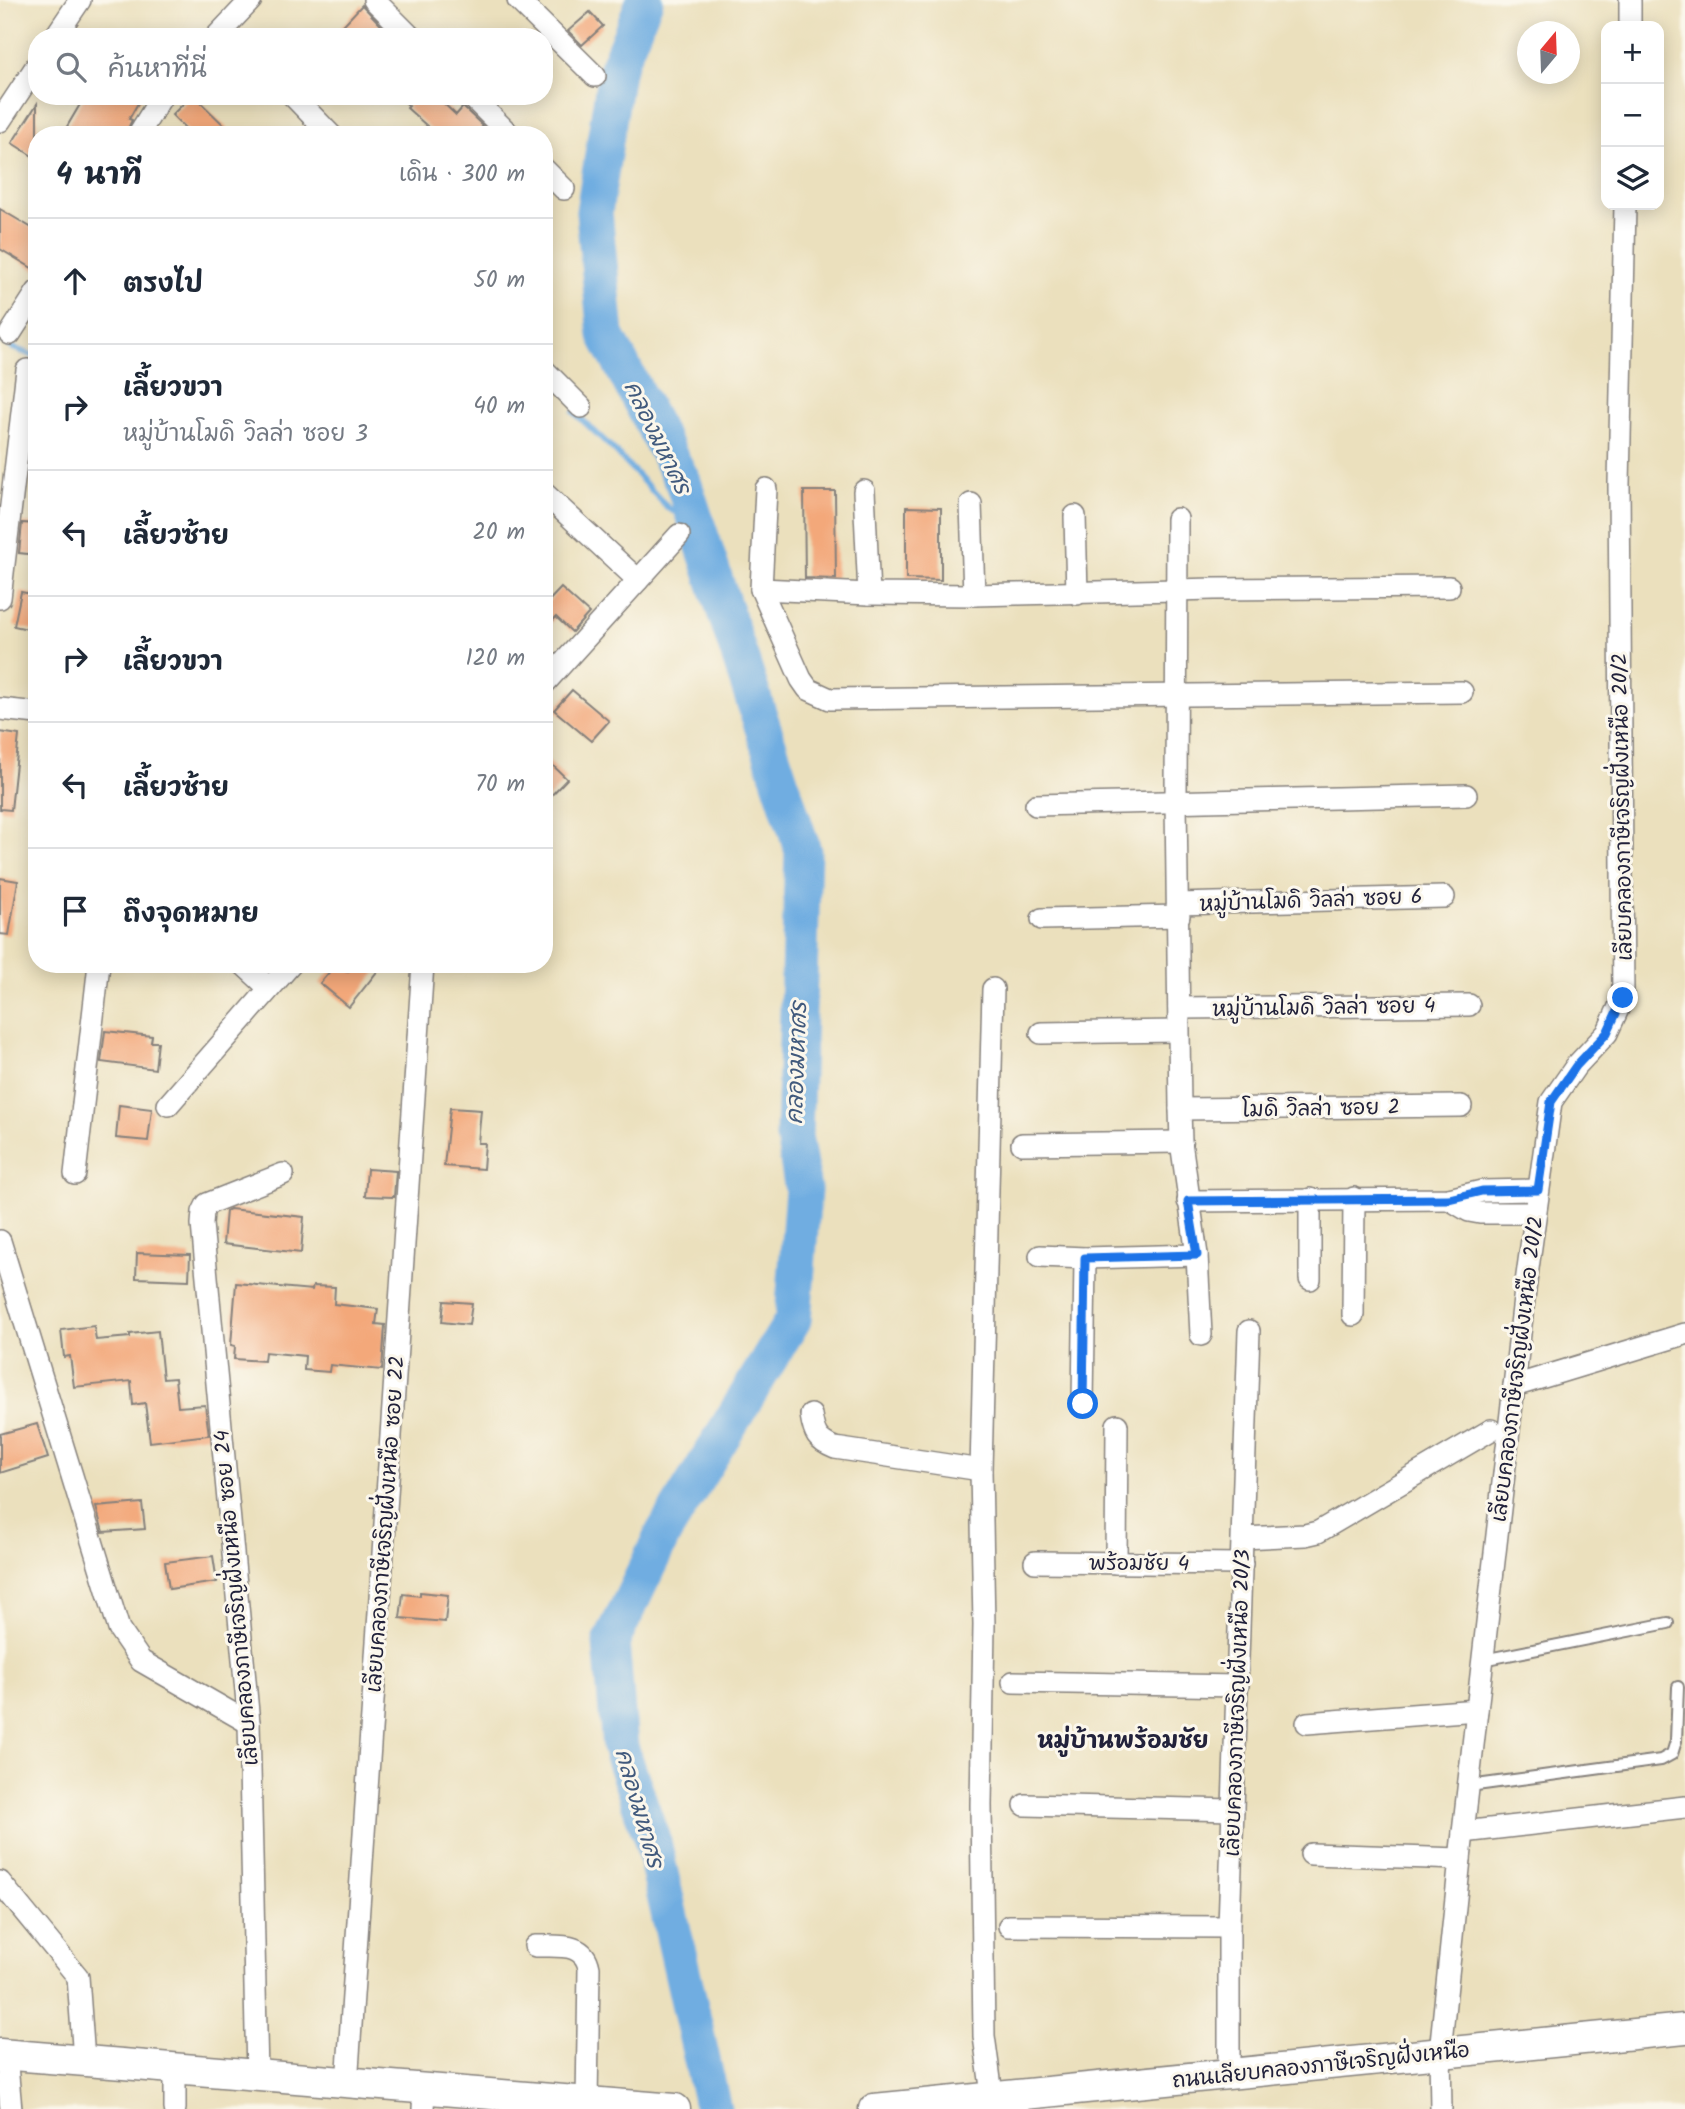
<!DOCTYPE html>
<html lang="th">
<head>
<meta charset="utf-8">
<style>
  body { margin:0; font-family:Kalam,"Playpen Sans Thai",sans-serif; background:#f6f6f7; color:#1f2937 }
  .controls { position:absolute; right:21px; top:21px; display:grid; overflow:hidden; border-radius:14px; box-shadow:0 4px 18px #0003 }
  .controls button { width:63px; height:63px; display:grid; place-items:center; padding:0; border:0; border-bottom:2px solid #e0e1e3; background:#fff; color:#1f2937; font:35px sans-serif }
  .compass { position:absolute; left:1517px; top:21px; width:63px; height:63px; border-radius:50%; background:#fff; box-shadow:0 4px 18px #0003; rotate:19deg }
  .stop { position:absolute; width:21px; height:21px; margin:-16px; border:5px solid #1a73e8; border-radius:50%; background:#fff }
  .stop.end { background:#1a73e8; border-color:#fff; box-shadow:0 2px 7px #0008 }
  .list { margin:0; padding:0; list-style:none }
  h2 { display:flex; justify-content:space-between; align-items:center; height:91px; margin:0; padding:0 28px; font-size:30px }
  h2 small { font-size:23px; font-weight:400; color:#747a83 }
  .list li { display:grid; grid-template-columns:46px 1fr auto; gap:21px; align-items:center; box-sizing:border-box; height:126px; padding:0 28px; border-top:2px solid #e0e1e3 }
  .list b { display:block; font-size:26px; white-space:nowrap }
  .list p { margin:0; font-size:23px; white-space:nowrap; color:#747a83 }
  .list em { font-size:23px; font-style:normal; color:#747a83 }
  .icon { flex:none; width:38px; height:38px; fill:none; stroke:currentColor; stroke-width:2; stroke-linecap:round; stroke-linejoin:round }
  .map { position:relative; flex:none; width:1685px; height:2109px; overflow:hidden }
  .search { position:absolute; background:#fff; box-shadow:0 4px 18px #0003; left:28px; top:28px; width:525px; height:77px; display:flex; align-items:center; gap:18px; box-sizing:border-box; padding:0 24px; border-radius:28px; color:#747a83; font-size:26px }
  .panel { position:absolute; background:#fff; box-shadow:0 4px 18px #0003; left:28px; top:126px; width:525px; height:847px; border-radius:28px }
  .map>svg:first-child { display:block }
</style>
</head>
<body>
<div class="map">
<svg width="1685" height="2109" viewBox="0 0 1685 2109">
  <rect width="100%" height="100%" fill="#fbf7ec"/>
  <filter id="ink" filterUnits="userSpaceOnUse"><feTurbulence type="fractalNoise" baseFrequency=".0143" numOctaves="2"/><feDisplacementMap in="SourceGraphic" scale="14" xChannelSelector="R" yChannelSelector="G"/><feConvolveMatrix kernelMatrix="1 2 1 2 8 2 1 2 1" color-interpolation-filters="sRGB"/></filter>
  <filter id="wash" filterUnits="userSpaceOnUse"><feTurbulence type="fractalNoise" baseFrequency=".00686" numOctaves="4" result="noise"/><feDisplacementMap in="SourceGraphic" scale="28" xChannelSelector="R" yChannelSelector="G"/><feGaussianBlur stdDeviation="1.57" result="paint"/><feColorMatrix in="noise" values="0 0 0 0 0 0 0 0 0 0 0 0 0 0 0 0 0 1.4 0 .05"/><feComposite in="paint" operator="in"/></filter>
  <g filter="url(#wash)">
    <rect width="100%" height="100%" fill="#ebe0bd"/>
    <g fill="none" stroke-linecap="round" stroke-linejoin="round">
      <!-- stream -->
      <g stroke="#6fade1" stroke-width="6">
        <polyline points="0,339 13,348 37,357"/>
        <polyline points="574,412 613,449 669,509 696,522"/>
      </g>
      <!-- river -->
      <polyline stroke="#6fade1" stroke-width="37" points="645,0 616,71 594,212 606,335 683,482 803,851 794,1136 803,1190 793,1320 664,1532 611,1643 620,1747 653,1842 713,2109"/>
    </g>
    <g id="blocks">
      <!-- building -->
      <g fill="#f3a87a">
        <polygon points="362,5 392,37 332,37"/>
        <polygon points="590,12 603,26 582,45 568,31"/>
        <polygon points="85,96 142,96 129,119 132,120 125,135 62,135"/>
        <polygon points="191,96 194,96 234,135 192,135 172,115"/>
        <polygon points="399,96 436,96 456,115 463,107 483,126 475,135 437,135 407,108 409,106"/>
        <polygon points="37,104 37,159 12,143"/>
        <polygon points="0,209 37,231 37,271 0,249"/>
        <polygon points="804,491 835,491 836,579 805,578"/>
        <polygon points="906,507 941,508 941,580 906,579"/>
        <polygon points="22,523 37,524 37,555 19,553"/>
        <polygon points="561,588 589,613 572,632 556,617 544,630 544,606"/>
        <polygon points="21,592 37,595 37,631 14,626"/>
        <polygon points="572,690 609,721 591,741 554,710"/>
        <polygon points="0,732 19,735 11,810 0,809"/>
        <polygon points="544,757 567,779 544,803"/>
        <polygon points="0,878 18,881 9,935 0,934"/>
        <polygon points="336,964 348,972 354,964 383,964 349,1007 320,983"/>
        <polygon points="105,1031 152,1036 151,1042 158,1042 155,1069 101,1062"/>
        <polygon points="119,1105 152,1109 148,1141 116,1138"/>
        <polygon points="450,1108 481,1110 478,1143 485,1143 483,1169 444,1166"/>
        <polygon points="367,1169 396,1171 394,1197 365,1196"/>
        <polygon points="230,1209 304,1217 301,1253 223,1244 226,1211"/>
        <polygon points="137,1253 190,1255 189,1280 136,1278"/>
        <polygon points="236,1283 312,1290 313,1286 335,1287 334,1304 378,1309 376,1324 385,1325 382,1370 330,1365 329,1372 304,1370 305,1356 265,1352 264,1361 234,1359 235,1346 231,1345"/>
        <polygon points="444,1301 472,1303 469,1325 442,1322"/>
        <polygon points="94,1326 96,1340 130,1337 130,1334 158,1331 163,1379 175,1378 178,1407 205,1405 209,1435 150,1442 145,1403 133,1405 131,1381 74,1387 70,1356 64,1357 61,1330"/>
        <polygon points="37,1424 48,1458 0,1473 0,1434"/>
        <polygon points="142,1503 145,1529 103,1532 96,1507"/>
        <polygon points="213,1556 217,1582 169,1589 165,1562"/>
        <polygon points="420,1592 448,1595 445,1622 400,1618 403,1594 420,1596"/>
      </g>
    </g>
  </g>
  <g filter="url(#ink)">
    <use href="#blocks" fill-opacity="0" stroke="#86817c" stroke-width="2"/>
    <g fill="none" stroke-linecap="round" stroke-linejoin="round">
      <!-- lane casing -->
      <g stroke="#86817c" stroke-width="14">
        <g id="lane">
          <polyline points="1483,1660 1668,1623"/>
          <polyline points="1469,1786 1661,1760 1672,1754 1676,1741 1678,1687"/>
        </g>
      </g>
      <!-- street casing -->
      <g stroke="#86817c" stroke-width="24">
        <g id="street">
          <polyline points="374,0 411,37"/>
          <polyline points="518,0 595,76"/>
          <polyline points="1630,26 1630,0"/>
          <polyline points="55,37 80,0"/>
          <polyline points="216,37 251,0"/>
          <polyline points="293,96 331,135"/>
          <polyline points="471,96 510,135"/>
          <polyline points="0,121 37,65"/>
          <polyline points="138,135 162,96"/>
          <polyline points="544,169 564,189"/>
          <polyline points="10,334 37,292"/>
          <polyline points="544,370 581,407"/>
          <polyline points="766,489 761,589 801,679 808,689 830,699 1462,692"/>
          <polyline points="864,491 869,594"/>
          <polyline points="544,493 638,580"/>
          <polyline points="971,504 974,595"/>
          <polyline points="1075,516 1077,594"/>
          <polyline points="1177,519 1176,802 1180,1109 1181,1142 1197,1255 1201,1335"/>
          <polyline points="761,589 869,594 974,595 1214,589 1449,587"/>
          <polyline points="0,598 27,370"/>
          <polyline points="544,684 679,535"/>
          <polyline points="0,709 37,713"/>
          <polyline points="1036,805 1466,795"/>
          <polyline points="1178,904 1444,897"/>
          <polyline points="1042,919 1179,916"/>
          <polyline points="243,964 269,988"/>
          <polyline points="993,989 981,1470 984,1625 981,1805 984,2036 994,2109"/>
          <polyline points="1179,1008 1469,1005"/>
          <polyline points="1041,1033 1178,1031"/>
          <polyline points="168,1105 291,964"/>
          <polyline points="1180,1109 1461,1106"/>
          <polyline points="1022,1144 1181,1142"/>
          <polyline points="75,1174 99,964"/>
          <polyline points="1449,1199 1469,1211 1480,1213 1535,1213"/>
          <polyline points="1188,1201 1449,1199 1482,1191 1538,1190"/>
          <polyline points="0,1241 119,1629 141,1661 249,1723"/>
          <polyline points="1040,1256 1085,1258 1197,1255"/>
          <polyline points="1310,1279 1310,1199"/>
          <polyline points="1353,1315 1354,1198"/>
          <polyline points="1514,1386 1685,1334"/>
          <polyline points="1083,1404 1085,1258"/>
          <path d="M811,1415C814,1434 817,1441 835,1448L981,1470"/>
          <polyline points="1243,1538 1305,1535 1318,1532 1491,1430"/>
          <polyline points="1035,1562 1242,1564"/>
          <polyline points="1116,1563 1117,1425"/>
          <polyline points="1013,1682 1238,1686"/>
          <polyline points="1307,1723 1477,1710"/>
          <polyline points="1025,1805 1233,1810"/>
          <polyline points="1463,1832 1685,1807"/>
          <polyline points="1311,1854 1460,1859"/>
          <polyline points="0,1882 78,1977 84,2060"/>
          <polyline points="1009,1926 1229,1927"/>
          <path d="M535,1946C557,1947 584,1941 589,1968L587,2102"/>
          <polyline points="6,2055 11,2109"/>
          <polyline points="1229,2074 1229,1927 1249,1331"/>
          <polyline points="257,2075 249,1723 202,1224 203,1212 207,1204 283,1174"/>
          <polyline points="347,2084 423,964"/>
          <polyline points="175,2109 175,2067"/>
          <polyline points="423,2109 424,2090"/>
          <polyline points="1441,2109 1440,2052 1460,1859 1525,1290 1551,1102 1576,1066 1607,1033 1623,998 1619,484 1625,205"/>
        </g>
      </g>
      <!-- secondary casing -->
      <g stroke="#86817c" stroke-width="33">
        <g id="secondary">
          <polyline points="0,2054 675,2109"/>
          <polyline points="874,2109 1685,2029"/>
        </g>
      </g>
      <!-- lane -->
      <use href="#lane" stroke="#fff" stroke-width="10"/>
      <!-- street -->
      <use href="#street" stroke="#fff" stroke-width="21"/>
      <!-- secondary -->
      <use href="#secondary" stroke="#fff" stroke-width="30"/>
    </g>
  </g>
  <g fill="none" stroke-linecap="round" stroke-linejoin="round" filter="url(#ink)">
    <!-- route -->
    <polyline stroke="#1a73e8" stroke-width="9" points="1083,1404 1085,1258 1197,1255 1188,1201 1449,1199 1482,1191 1538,1190 1551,1102 1576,1066 1607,1033 1623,998"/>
  </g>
  <g text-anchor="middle" stroke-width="6" stroke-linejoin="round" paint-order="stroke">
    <!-- street labels -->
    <g font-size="21" fill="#22223b" stroke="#fbf7ec">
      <text transform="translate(1622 807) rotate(-91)" y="7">เลียบคลองภาษีเจริญฝั่งเหนือ 20/2</text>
      <text transform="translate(1311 900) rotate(-2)" y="7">หมู่บ้านโมดิ วิลล่า ซอย 6</text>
      <text transform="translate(1324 1007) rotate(-1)" y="7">หมู่บ้านโมดิ วิลล่า ซอย 4</text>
      <text transform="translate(1321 1108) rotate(-1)" y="7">โมดิ วิลล่า ซอย 2</text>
      <text transform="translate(1517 1369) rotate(-83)" y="7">เลียบคลองภาษีเจริญฝั่งเหนือ 20/2</text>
      <text transform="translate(385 1524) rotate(-86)" y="7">เลียบคลองภาษีเจริญฝั่งเหนือ ซอย 22</text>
      <text x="1139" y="1570">พร้อมชัย 4</text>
      <text transform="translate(236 1598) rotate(-95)" y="7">เลียบคลองภาษีเจริญฝั่งเหนือ ซอย 24</text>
      <text transform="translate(1237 1703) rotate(-88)" y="7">เลียบคลองภาษีเจริญฝั่งเหนือ 20/3</text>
      <text transform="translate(1321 2065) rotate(-6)" y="7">ถนนเลียบคลองภาษีเจริญฝั่งเหนือ</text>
    </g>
    <!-- water labels -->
    <g font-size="23" font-style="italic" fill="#415a7d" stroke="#fbf7ec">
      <text transform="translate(658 437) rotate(64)" y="8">คลองมหาศร</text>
      <text transform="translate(796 1063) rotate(-88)" y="8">คลองมหาศร</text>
      <text transform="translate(640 1808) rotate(74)" y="8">คลองมหาศร</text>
    </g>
    <!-- neighbourhood labels -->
    <g font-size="23" font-weight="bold" fill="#22223b" stroke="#fbf7ec">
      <text x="1123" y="1748">หมู่บ้านพร้อมชัย</text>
    </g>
  </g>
</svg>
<div class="controls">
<button>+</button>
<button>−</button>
<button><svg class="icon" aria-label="layers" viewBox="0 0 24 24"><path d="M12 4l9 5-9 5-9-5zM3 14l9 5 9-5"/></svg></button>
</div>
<svg class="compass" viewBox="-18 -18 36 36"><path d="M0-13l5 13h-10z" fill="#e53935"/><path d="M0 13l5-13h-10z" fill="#747a83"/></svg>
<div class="stop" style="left:1083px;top:1404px"></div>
<div class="stop end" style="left:1623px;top:998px"></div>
<div class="search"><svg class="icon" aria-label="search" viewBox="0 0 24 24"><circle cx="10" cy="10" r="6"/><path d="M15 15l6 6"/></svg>ค้นหาที่นี่</div>
<section class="panel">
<h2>4 นาที<small>เดิน · 300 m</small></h2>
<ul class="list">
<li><svg class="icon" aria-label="ahead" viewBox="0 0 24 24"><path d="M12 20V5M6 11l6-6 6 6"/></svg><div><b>ตรงไป</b></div><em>50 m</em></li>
<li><svg class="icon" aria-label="right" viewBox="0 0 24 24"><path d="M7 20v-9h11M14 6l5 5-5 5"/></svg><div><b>เลี้ยวขวา</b><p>หมู่บ้านโมดิ วิลล่า ซอย 3</p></div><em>40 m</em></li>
<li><svg class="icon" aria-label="left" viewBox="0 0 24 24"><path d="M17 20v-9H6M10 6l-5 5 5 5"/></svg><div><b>เลี้ยวซ้าย</b></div><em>20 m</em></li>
<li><svg class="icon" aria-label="right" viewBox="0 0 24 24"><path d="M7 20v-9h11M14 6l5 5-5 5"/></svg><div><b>เลี้ยวขวา</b></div><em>120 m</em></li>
<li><svg class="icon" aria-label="left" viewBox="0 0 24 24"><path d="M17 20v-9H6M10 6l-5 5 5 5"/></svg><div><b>เลี้ยวซ้าย</b></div><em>70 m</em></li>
<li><svg class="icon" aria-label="arrive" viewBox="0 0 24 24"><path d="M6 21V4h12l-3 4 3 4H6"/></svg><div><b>ถึงจุดหมาย</b></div></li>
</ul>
</section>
</div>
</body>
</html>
